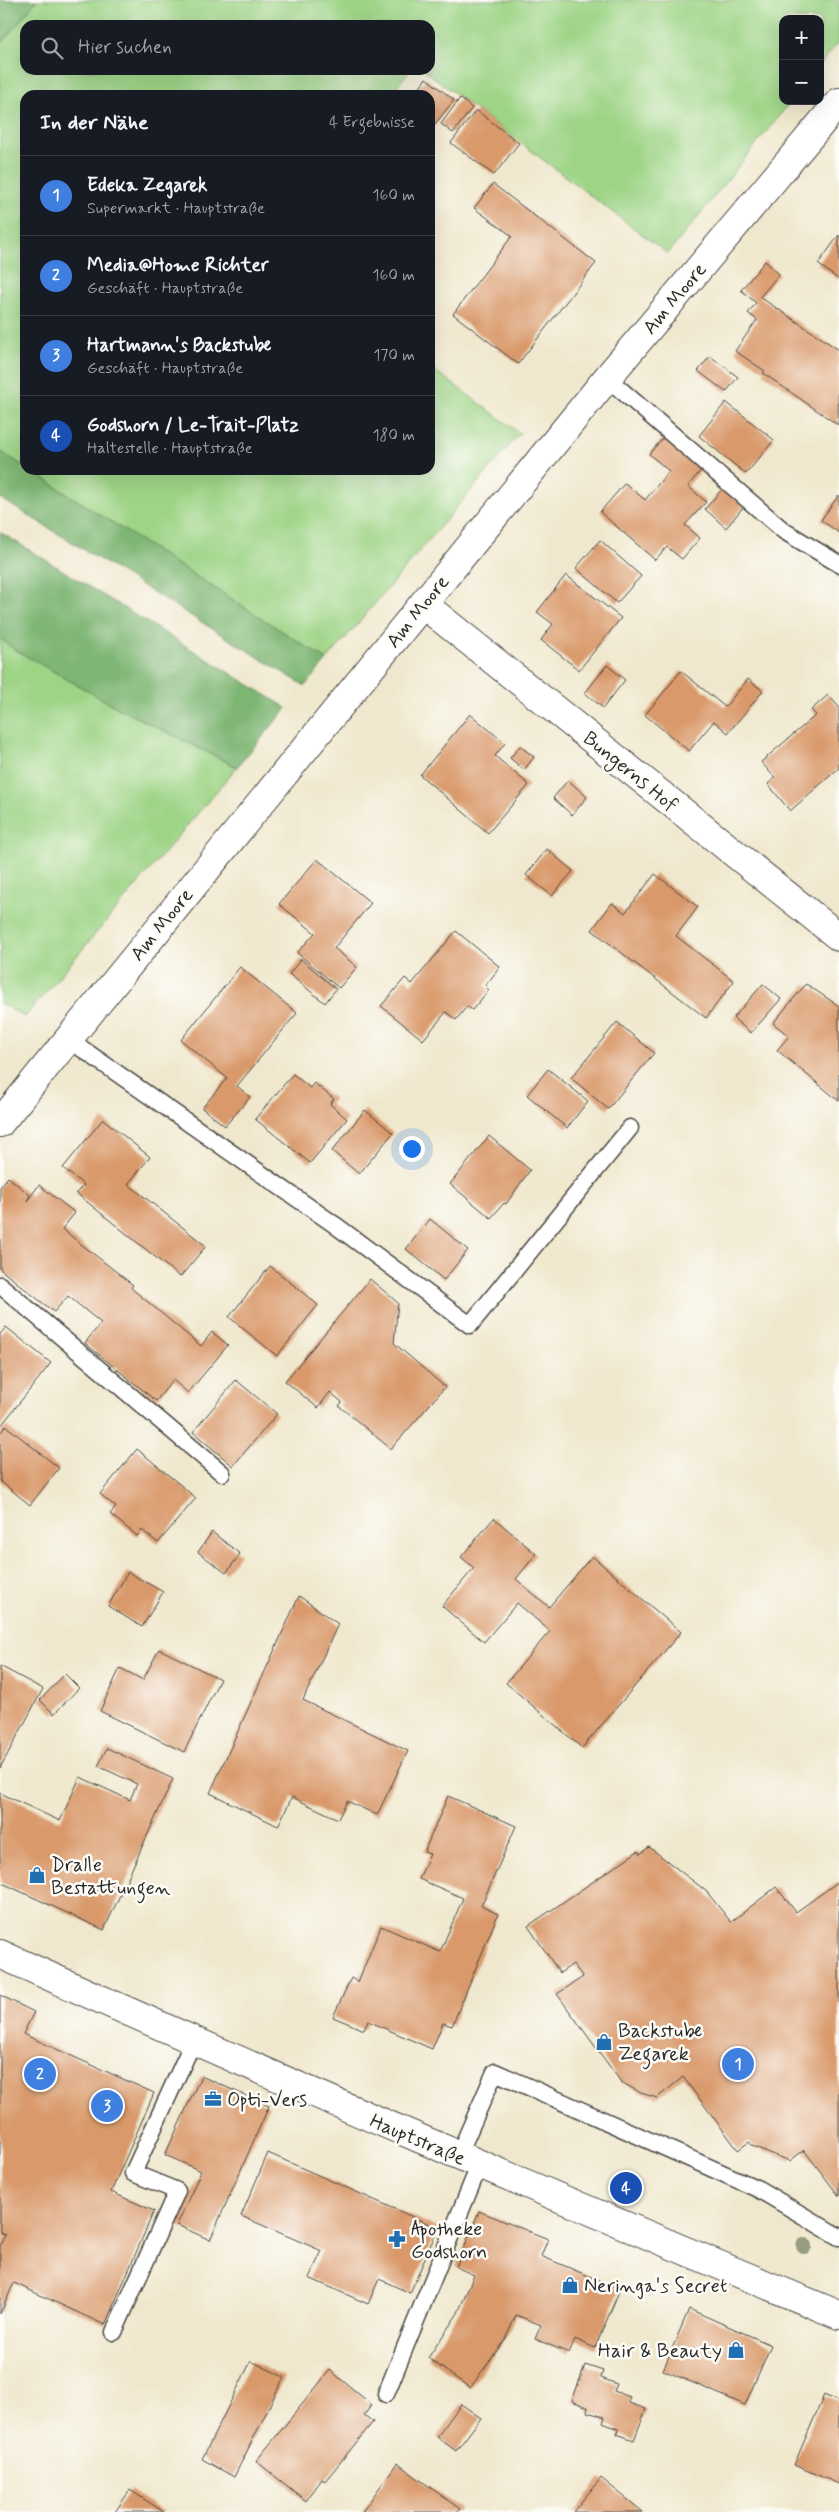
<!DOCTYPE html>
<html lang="de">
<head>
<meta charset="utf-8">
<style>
  body { margin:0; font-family:Mynerve,sans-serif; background:#242831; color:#f1f3f6 }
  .controls { position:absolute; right:15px; top:15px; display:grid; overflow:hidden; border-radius:10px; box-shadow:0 5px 20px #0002 }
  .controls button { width:45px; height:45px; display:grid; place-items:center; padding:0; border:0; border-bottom:1px solid #363941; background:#171b24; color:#f1f3f6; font:25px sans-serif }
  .you { position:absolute; left:411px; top:1148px; width:18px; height:18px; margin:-12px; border:4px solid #fff; border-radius:50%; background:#1a73e8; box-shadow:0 0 0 8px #1a73e833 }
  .badge { display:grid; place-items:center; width:32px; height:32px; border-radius:50%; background:#1f6fb2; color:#fff; font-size:16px; font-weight:700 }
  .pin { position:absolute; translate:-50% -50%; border:2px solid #fff; box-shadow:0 1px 5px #0006 }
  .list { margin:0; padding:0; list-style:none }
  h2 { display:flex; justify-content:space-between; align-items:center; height:65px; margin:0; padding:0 20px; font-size:21px }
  h2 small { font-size:16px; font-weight:400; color:#9ea1a6 }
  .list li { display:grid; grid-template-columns:32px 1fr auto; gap:15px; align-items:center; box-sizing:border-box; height:80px; padding:0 20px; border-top:1px solid #363941 }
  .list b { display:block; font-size:19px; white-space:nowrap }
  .list p { margin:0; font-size:16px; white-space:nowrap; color:#9ea1a6 }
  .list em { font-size:16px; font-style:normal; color:#9ea1a6 }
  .icon { flex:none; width:28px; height:28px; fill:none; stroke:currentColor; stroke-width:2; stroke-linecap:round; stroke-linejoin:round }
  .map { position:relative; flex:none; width:839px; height:2512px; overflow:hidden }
  .search { position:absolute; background:#171b24; box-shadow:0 5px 20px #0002; left:20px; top:20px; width:415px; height:55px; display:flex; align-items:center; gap:12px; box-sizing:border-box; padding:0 18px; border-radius:15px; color:#9ea1a6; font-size:19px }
  .panel { position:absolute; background:#171b24; box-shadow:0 5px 20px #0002; left:20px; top:90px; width:415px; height:385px; border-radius:15px }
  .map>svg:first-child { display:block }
</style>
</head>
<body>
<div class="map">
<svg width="839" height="2512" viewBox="0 0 839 2512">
  <rect width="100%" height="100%" fill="#fdfcf7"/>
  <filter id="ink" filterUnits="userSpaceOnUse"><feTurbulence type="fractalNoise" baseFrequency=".02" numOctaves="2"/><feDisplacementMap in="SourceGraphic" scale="10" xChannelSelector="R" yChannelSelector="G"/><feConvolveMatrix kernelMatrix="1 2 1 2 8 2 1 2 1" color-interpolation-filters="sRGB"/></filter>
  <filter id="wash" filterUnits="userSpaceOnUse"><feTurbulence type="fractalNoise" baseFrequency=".0096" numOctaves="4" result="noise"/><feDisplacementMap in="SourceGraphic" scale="20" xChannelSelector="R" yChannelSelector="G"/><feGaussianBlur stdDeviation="1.12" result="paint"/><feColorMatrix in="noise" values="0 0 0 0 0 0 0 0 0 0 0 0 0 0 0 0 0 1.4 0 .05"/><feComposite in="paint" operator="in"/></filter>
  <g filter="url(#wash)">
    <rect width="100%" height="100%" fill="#f0e8ce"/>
    <!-- green -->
    <g fill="#9ed486" stroke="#648058">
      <polygon points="37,0 839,0 839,42 820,65 820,19 783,19 783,101 791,101 668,254 424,70 430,70 430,25 25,25 25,70 410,70 390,95 25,95 25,467 0,451 0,45"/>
      <polygon points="430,367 520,433 327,660 30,470 430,470"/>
      <polygon points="0,638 12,648 118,708 237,767 25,1017 0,1003"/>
    </g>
    <!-- forest -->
    <g fill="#7eb673" stroke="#54704f">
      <polygon points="0,0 37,0 0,45"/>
      <polygon points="0,451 25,467 25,470 30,470 327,660 305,686 0,498"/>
      <polygon points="0,532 287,708 237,767 118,708 12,648 0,638"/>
    </g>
    <g id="blocks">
      <!-- building -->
      <g fill="#d9996b">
        <polygon points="426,78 454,100 432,128 430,127 430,95 414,95"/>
        <polygon points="460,98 472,108 453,133 441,124"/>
        <polygon points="476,110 519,143 494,175 451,143"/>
        <polygon points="493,184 596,263 518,364 453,314 512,236 474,208"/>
        <polygon points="839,235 839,280 818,264"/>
        <polygon points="765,261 779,274 760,297 839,350 838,425 763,373 765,371 735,351 757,320 748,313 756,303 741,290"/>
        <polygon points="710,356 738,377 726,392 698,371"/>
        <polygon points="726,402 774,440 746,474 699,436"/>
        <polygon points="665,436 702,469 688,486 706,502 685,525 700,538 682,559 667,547 655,560 600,512 625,483 645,500 669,471 649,454"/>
        <polygon points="723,488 744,506 726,528 705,509"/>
        <polygon points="839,495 839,533 821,520"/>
        <polygon points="600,540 641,576 617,603 576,568"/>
        <polygon points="566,575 621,618 579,670 541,640 553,624 537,612"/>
        <polygon points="607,665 625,680 603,708 585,693"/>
        <polygon points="681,671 725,707 748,679 763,691 728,733 714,721 689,751 645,715"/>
        <polygon points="828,695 839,707 839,768 790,811 768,784 775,778 761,762 816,715 811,710"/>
        <polygon points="470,714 505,743 495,756 529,785 488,833 420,775"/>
        <polygon points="520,746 534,757 524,770 510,758"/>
        <polygon points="568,780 587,797 572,815 553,798"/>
        <polygon points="547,849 573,871 552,896 526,875"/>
        <polygon points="317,859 371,903 334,948 357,967 339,988 297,953 315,933 279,904"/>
        <polygon points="655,874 698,907 676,936 734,981 706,1018 592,930 612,903 625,913"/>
        <polygon points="456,931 500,967 485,986 489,990 472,1010 467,1006 456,1020 446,1012 423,1040 381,1006 405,978 412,984"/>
        <polygon points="301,959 336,989 325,1003 289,974"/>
        <polygon points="240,967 297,1013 237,1086 250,1097 225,1126 202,1108 227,1078 181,1040"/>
        <polygon points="763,984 781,999 751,1033 733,1018"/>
        <polygon points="806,984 839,1006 839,1101 777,1050 789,1036 773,1023"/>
        <polygon points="617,1022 654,1053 608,1109 571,1078"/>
        <polygon points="548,1069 588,1101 567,1128 527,1095"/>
        <polygon points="293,1074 310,1088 314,1083 334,1099 330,1104 347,1119 310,1163 255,1119"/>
        <polygon points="365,1110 393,1133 359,1174 332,1151"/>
        <polygon points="103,1119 150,1157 128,1184 206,1246 180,1277 76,1193 84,1185 63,1168"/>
        <polygon points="489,1136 530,1170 506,1204 504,1203 491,1218 450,1184"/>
        <polygon points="8,1177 30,1195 27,1201 39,1185 75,1213 62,1229 133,1285 131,1288 201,1346 212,1332 228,1345 188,1393 173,1380 156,1401 85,1343 101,1323 68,1296 54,1312 0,1269 0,1187"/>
        <polygon points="430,1219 468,1250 444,1280 406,1249"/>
        <polygon points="270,1266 318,1305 277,1356 229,1317"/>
        <polygon points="370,1279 398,1303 394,1343 445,1387 391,1449 339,1406 342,1402 330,1392 318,1408 285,1381"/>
        <polygon points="6,1327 51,1363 0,1427 0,1334"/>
        <polygon points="236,1380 277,1414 233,1466 193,1432"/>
        <polygon points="6,1426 59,1468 30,1505 0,1481 0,1433"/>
        <polygon points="137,1449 196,1498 158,1543 142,1530 137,1536 110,1514 116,1507 100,1494"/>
        <polygon points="494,1518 536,1554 516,1579 549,1607 592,1556 681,1632 582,1748 506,1683 550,1631 517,1603 484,1642 442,1606 474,1568 461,1557"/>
        <polygon points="212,1532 240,1554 226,1573 198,1552"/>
        <polygon points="128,1572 163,1592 142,1627 108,1606"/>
        <polygon points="299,1596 338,1624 303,1700 408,1751 377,1815 347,1801 338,1819 292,1797 278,1826 210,1793"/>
        <polygon points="159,1649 220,1679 184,1752 100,1711 120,1668 143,1680"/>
        <polygon points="0,1666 43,1689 0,1768"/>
        <polygon points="65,1674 79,1688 54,1714 40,1700"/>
        <polygon points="107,1748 173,1779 104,1930 0,1882 0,1793 60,1821 80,1777 130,1800 137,1784 98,1766"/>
        <polygon points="448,1796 516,1826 481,1906 498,1914 452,2026 443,2023 432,2049 368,2021 364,2030 333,2017 351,1978 358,1982 381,1926 440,1952 463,1898 419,1879 430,1854 424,1852"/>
        <polygon points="649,1847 706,1891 731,1922 776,1887 796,1912 839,1881 839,2196 804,2150 790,2161 752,2146 749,2142 738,2150 683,2077 657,2098 641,2093 621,2082 557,1994 583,1977 573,1964 560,1973 528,1926 638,1851 640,1854"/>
        <polygon points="0,1995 34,2012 23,2034 154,2093 111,2192 154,2211 105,2325 14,2283 0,2314 0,2246 5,2234 0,2232"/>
        <polygon points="201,2076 269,2106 210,2240 177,2225 201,2171 165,2155"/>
        <polygon points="268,2153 438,2228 410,2293 379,2279 368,2304 309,2278 322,2251 241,2216"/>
        <polygon points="479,2211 548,2239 541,2256 620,2289 595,2348 575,2339 569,2353 535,2339 541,2325 516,2315 506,2338 470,2388 428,2358 458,2313 474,2275 456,2267"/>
        <polygon points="689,2309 771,2345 745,2405 663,2370"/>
        <polygon points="251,2361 284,2377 234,2477 202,2459"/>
        <polygon points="585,2365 603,2371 601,2378 617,2384 614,2391 630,2397 629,2403 646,2409 634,2440 617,2434 618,2429 603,2423 605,2417 587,2412 588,2407 572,2401"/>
        <polygon points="330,2370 372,2405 364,2415 373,2422 325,2481 322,2479 306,2501 256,2461"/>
        <polygon points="824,2395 839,2402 839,2484 794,2465"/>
        <polygon points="461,2404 481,2418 456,2451 437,2437"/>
        <polygon points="397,2463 460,2509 458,2512 362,2512"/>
        <polygon points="601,2478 643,2512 573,2512"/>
        <polygon points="130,2490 164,2512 115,2512"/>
      </g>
    </g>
  </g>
  <g filter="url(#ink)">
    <use href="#blocks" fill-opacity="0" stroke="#494743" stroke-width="1"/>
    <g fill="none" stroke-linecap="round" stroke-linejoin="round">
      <!-- lane casing -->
      <g stroke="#494743" stroke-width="19">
        <g id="lane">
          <polyline points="607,378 784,531 839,564"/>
          <polyline points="68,1039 335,1225 470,1325 630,1128"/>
          <polyline points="0,1285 222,1473"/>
          <polyline points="458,2156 495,2072 758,2189 839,2237"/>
          <polyline points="114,2332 177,2191 133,2173 193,2042"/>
          <polyline points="386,2394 479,2166"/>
        </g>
      </g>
      <!-- street casing -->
      <g stroke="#494743" stroke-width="30">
        <g id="street">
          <polyline points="423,604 839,937"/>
          <polyline points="0,1123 607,378 839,102"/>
          <path d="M0,1954C278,2080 558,2198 839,2315"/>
        </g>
      </g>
      <!-- lane -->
      <use href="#lane" stroke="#fff" stroke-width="16"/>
      <!-- street -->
      <use href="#street" stroke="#fff" stroke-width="28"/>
    </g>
    <!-- trees -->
    <circle fill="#979c83" cx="804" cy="2246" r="8"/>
  </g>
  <!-- icons -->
  <defs>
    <g id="shop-bare" transform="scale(1.35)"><path d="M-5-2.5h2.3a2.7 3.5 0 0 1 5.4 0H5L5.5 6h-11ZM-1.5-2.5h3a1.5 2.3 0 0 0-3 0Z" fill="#1f6fb2" stroke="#fdfcf7" stroke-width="2.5" paint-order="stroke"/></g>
    <g id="office-bare" transform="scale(1.35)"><path d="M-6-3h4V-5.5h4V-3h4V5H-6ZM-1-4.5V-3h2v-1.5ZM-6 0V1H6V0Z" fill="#1f6fb2" stroke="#fdfcf7" stroke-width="2.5" paint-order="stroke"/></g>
    <g id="pharmacy-bare" transform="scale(1.35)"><path d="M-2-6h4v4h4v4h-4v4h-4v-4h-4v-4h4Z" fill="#1f6fb2" stroke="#fdfcf7" stroke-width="2.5" paint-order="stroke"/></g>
  </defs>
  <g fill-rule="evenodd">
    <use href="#shop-bare" x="37" y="1875"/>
    <use href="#shop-bare" x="604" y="2042"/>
    <use href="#office-bare" x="213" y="2099"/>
    <use href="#pharmacy-bare" x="397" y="2239"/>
    <use href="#shop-bare" x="570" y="2285"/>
    <use href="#shop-bare" x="736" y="2350"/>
  </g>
  <g text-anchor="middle" stroke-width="5" stroke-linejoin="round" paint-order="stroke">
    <!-- street labels -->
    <g font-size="20" fill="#2b2b2b" stroke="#fdfcf7">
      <text transform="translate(674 298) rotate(-50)" y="7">Am Moore</text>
      <text transform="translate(417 611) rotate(-51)" y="7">Am Moore</text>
      <text transform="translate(631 771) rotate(39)" y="7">Bungerns Hof</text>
      <text transform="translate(161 924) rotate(-51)" y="7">Am Moore</text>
      <text transform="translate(418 2139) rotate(23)" y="7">Hauptstraße</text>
    </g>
    <!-- poi labels -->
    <g font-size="20" fill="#2b2b2b" stroke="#fdfcf7" text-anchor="start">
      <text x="51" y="1871">Dralle<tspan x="51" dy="23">Bestattungen</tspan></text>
      <text x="618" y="2037">Backstube<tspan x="618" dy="23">Zegarek</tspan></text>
      <text x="227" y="2106">Opti-Vers</text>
      <text x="411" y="2235">Apotheke<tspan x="411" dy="23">Godshorn</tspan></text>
      <text x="584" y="2292">Neringa's Secret</text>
      <text x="722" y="2357" text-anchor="end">Hair &amp; Beauty</text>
    </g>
  </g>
</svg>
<div class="controls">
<button>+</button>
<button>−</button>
</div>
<div class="you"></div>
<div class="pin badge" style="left:738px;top:2064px;background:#3f7fe0">1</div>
<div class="pin badge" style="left:40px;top:2074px;background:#3f7fe0">2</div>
<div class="pin badge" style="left:107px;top:2106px;background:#3f7fe0">3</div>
<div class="pin badge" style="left:626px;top:2188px;background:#1a4fb4">4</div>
<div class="search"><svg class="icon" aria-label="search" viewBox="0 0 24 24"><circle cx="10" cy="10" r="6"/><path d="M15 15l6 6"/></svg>Hier suchen</div>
<section class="panel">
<h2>In der Nähe<small>4 Ergebnisse</small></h2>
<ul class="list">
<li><span class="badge" style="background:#3f7fe0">1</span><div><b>Edeka Zegarek</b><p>Supermarkt · Hauptstraße</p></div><em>160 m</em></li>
<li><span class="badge" style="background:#3f7fe0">2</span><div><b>Media@Home Richter</b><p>Geschäft · Hauptstraße</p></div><em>160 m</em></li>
<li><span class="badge" style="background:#3f7fe0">3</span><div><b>Hartmann's Backstube</b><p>Geschäft · Hauptstraße</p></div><em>170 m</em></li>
<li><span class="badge" style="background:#1a4fb4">4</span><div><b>Godshorn / Le-Trait-Platz</b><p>Haltestelle · Hauptstraße</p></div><em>180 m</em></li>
</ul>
</section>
</div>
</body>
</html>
